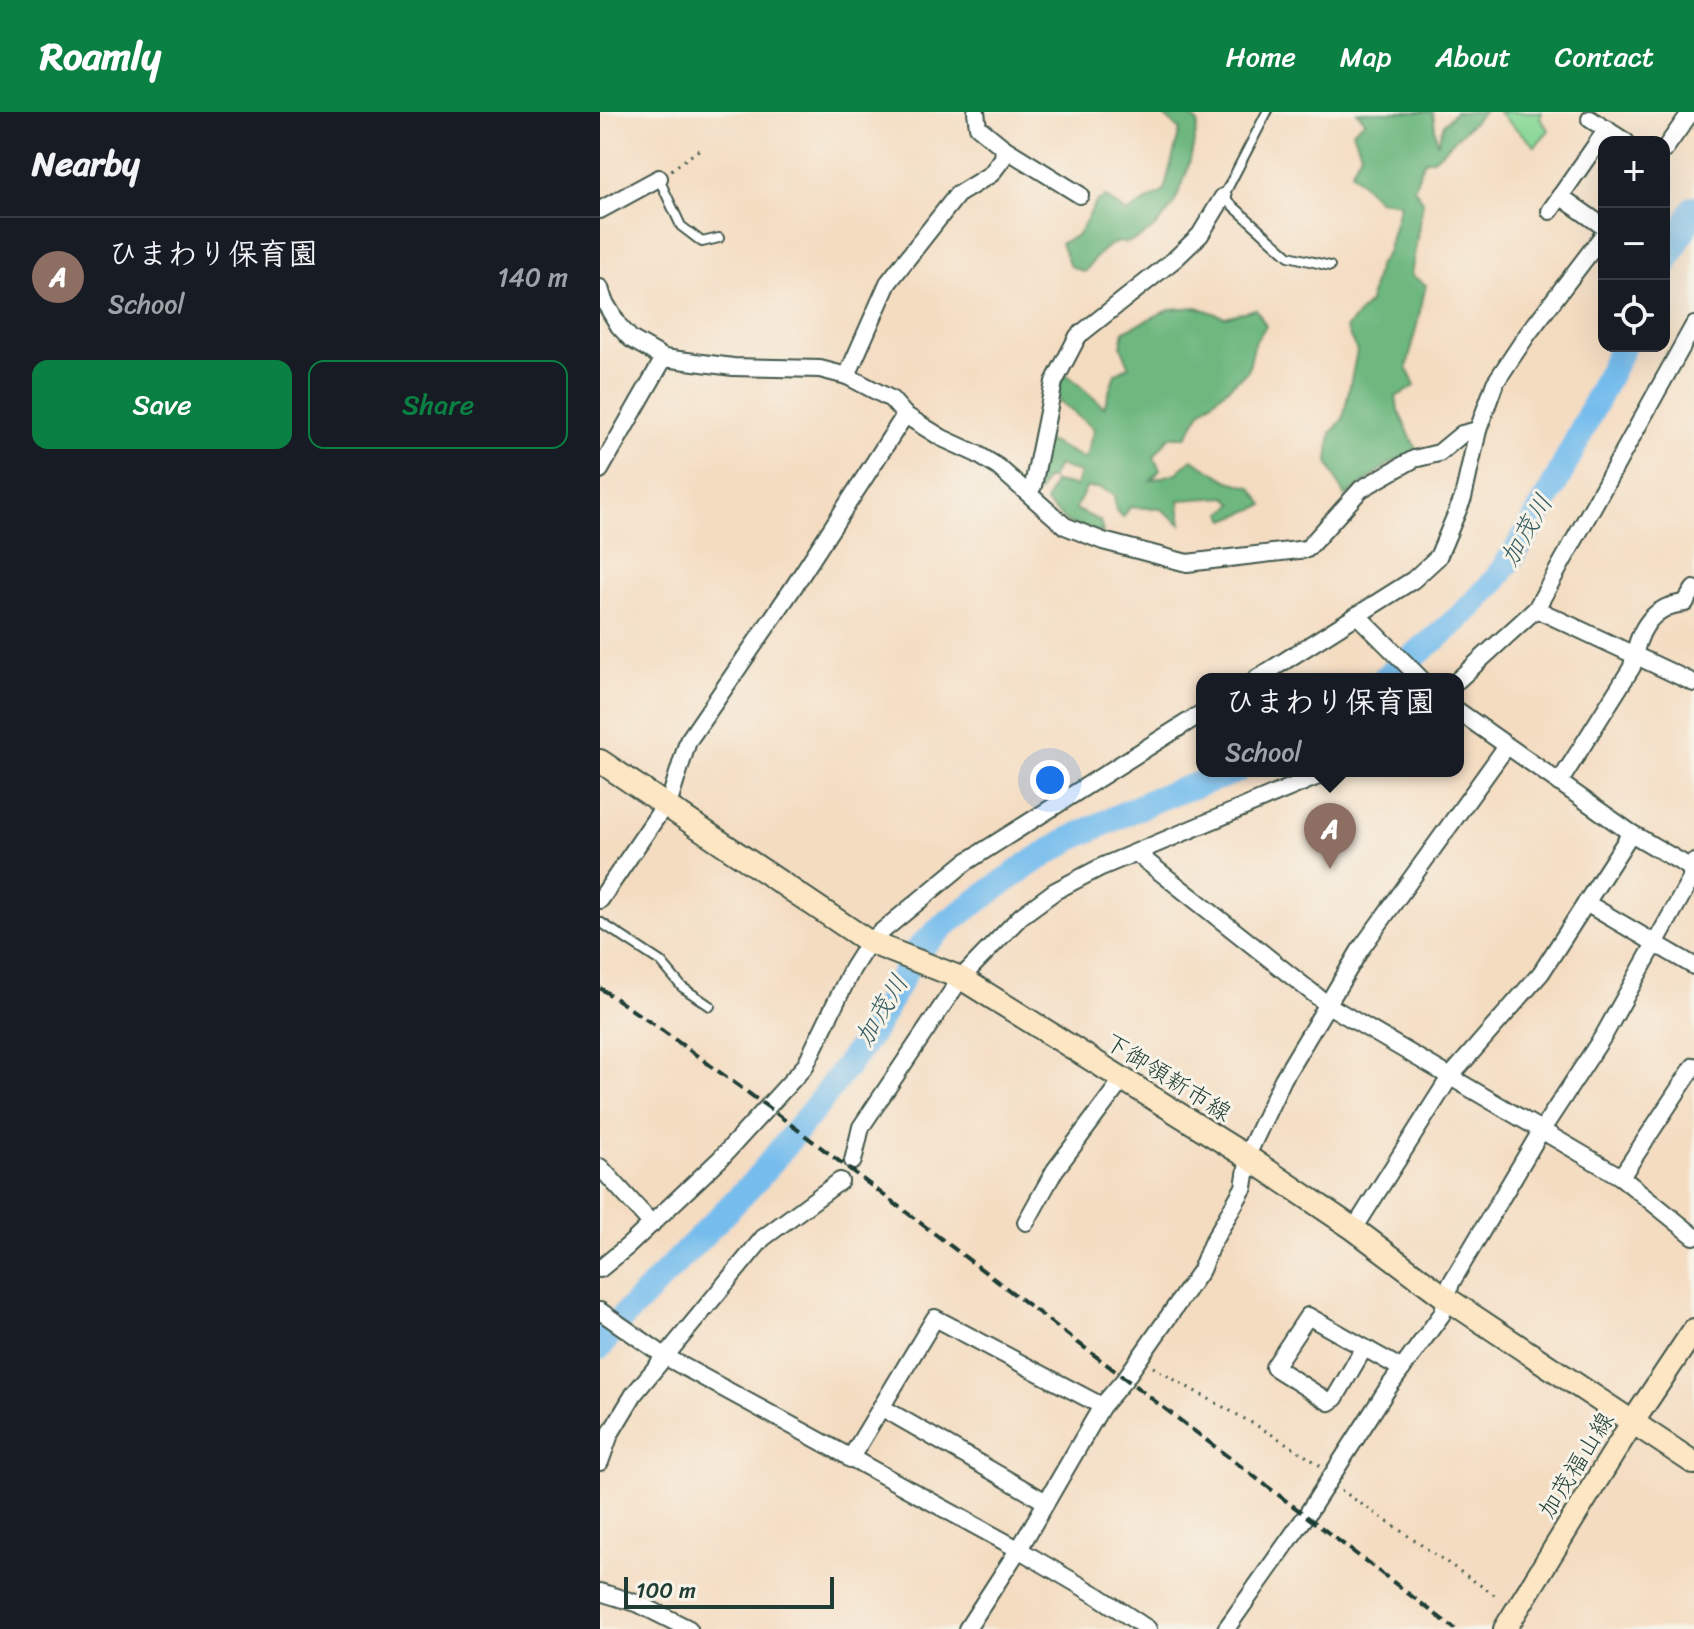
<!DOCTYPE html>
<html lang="en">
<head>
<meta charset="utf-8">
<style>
  body { margin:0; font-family:Sriracha,"Klee One",sans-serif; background:#242831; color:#f1f3f6 }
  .controls { position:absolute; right:24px; top:24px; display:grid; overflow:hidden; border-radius:16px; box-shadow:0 8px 32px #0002 }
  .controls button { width:72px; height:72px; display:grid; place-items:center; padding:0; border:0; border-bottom:2px solid #363941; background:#171b24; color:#f1f3f6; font:40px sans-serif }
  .scale { position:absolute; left:24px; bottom:20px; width:210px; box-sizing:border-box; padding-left:8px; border:4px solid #1f3d34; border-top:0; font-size:22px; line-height:28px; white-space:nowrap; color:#1f3d34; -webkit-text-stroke:6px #f7f3e8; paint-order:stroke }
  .you { position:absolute; left:450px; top:668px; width:28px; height:28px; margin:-20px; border:6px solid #fff; border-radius:50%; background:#1a73e8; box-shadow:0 0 0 12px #1a73e833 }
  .badge { display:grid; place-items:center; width:52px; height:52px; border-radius:50%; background:#0b8043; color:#fff; font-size:26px; font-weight:700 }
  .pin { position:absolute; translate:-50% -66px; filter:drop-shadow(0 2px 4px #0008) }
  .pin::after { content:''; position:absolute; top:42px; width:28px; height:24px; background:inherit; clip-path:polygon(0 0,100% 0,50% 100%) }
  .popup { position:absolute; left:596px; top:561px; width:268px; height:104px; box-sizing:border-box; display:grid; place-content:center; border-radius:16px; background:#171b24; filter:drop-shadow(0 2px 6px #0005); font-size:26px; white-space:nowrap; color:#9ea1a6 }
  .popup b { font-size:30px; color:#f1f3f6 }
  .popup::after { content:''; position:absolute; left:50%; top:100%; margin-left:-16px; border:16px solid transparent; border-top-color:#171b24 }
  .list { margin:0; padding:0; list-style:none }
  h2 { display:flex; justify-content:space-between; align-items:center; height:104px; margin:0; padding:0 32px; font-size:34px }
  h2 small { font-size:26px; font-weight:400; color:#9ea1a6 }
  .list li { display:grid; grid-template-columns:52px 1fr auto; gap:24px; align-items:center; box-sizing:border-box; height:120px; padding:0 32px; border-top:2px solid #363941 }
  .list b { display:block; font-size:30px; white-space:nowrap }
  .list p { margin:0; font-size:26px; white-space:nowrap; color:#9ea1a6 }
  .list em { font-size:26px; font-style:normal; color:#9ea1a6 }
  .actions { display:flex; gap:16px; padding:24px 32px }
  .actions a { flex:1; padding:18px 0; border:2px solid #0b8043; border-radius:16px; text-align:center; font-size:28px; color:#0b8043 }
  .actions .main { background:#0b8043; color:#fff }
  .icon { flex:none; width:44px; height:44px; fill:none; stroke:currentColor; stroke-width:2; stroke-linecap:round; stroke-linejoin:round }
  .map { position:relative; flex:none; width:1094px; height:1517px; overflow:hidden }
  header { display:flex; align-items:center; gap:48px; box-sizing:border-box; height:112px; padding:0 40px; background:#0b8043; color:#fff }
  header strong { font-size:38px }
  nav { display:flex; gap:44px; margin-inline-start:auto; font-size:28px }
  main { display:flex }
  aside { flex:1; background:#171b24 }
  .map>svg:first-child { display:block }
</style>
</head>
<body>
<header>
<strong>Roamly</strong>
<nav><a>Home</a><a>Map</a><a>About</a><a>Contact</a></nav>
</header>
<main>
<aside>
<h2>Nearby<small></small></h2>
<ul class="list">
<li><span class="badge" style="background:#8d6e63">A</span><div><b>ひまわり保育園</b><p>School</p></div><em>140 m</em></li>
</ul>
<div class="actions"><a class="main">Save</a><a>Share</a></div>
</aside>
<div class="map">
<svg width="1094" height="1517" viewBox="0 0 1094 1517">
  <rect width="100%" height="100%" fill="#f7f3e8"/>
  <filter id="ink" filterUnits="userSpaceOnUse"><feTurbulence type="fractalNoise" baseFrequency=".0125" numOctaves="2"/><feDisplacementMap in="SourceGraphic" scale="16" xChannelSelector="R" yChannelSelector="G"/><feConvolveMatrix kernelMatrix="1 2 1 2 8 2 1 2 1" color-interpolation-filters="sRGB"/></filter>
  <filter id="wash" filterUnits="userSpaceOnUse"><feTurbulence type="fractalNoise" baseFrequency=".006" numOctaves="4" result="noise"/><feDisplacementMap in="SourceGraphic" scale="32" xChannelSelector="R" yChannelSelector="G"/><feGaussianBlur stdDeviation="1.8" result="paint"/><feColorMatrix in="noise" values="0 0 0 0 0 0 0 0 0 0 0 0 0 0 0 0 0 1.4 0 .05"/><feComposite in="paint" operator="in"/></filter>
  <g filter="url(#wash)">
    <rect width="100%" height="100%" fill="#f4dcc1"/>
    <!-- green -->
    <polygon fill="#88d897" stroke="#548a66" stroke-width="2" points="898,0 942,0 940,7 949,18 935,34"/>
    <!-- forest -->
    <g fill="#6eb880" stroke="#467a5a" stroke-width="2">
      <path d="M565,0H586L598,11C589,56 579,113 529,130C519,133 527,128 516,131C504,133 492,150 485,160L470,154L461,131L478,123L497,89L506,85L526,101L564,79L580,18L564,4Z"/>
      <polygon points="757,0 833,0 837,32 844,12 855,0 884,0 835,46 824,49 814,76 823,89 811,163 826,173 807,256 815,274 796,285 798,298 817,339 792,350 745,385 728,350 731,321 743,307 757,239 746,216 769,191 778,153 787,141 800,91 778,88 751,60 761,41 753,19 765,9"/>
      <polygon points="597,195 625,205 656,197 666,214 655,230 648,259 602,298 586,325 569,325 554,345 560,358 551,368 577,361 592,347 629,369 651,375 664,393 626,408 622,401 634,392 627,385 579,388 581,412 561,397 530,395 523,406 516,399 514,383 500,376 486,376 475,397 500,409 503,421 468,411 446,391 454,370 476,374 480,361 458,353 451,367 445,367 439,381 435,377 446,328 485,347 494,317 454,285 465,261 504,295 515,262 529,254 521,234 524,219 570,197"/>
    </g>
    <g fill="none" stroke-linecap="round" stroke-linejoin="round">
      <!-- river -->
      <g stroke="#76bded" stroke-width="26">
        <polyline points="1064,155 1094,96"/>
        <path d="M784,567C822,538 874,498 901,460C952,390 984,310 1023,234"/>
        <polyline points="0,1235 21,1207 157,1067 219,991 272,920 317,838 348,810 426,754 470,727 556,687 636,659"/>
      </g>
    </g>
  </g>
  <g filter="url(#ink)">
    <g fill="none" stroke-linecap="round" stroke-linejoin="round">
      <!-- lane casing -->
      <g stroke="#3f5549" stroke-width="12">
        <g id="lane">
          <polyline points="667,0 623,85 689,144 730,154"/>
          <polyline points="59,67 81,114 102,130 119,126"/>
          <polyline points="0,810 61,850 82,875 110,894"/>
        </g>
      </g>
      <!-- street casing -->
      <g stroke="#3f5549" stroke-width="20">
        <g id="street">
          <polyline points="990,7 1026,30"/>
          <polyline points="404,36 480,83"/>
          <polyline points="1064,38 1091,0"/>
          <polyline points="960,84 1004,115"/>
          <polyline points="0,98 59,66"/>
          <polyline points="950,99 1007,17"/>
          <polyline points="0,176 4,189 19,214 31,227 64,246 133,255 220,257 247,264 291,287 305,303 342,326 377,342 398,355 465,414 503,429 587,451 707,437 761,377 814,347 839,341 862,322 878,318"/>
          <polyline points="247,264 288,171 357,83 391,62 403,46 404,36 378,15 376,0"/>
          <polyline points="0,358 64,246"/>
          <polyline points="428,380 433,374 454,270 478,224 575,147 600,123 623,85"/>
          <polyline points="936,497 1094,571"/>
          <polyline points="757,503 821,567"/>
          <polyline points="656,567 813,468 838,445 863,386 878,318 895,271 927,223 1004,122"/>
          <polyline points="858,568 936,497 1094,213"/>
          <polyline points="858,599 1031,721 1091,756"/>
          <path d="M959,671L1032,555C1037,522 1049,494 1085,491L1094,477"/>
          <polyline points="536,741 728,893 1021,1065 1094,1124"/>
          <polyline points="0,788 71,684 88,629 193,476 305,303"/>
          <polyline points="986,791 1094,854"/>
          <polyline points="253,1049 261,1015 361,866 421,804 455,779 501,755 730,659"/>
          <polyline points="0,1055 52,1112"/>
          <polyline points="1021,1065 1094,954"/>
          <polyline points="426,1110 455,1058 523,967"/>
          <polyline points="754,1117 850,965 941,861 1031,721"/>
          <polyline points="0,1157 28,1134 120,1047 205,954 252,857 269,830 366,750 602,601"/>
          <polyline points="0,1199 66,1245 418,1437 498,1484 548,1517"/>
          <polyline points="764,1236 735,1286 729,1290 674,1255 708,1204 802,1257"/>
          <polyline points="281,1295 446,1390"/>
          <polyline points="250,1347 335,1206 502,1294"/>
          <polyline points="0,1350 10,1322 34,1282 163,1126 240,1069"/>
          <polyline points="0,1480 39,1492 89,1517"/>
          <polyline points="367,1517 422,1432 502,1294 525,1267 601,1158 611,1133 644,1075 650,1037 683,967 760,838 906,635"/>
          <polyline points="626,1517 706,1404 788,1276 842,1202 851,1171 941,1019 1004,923 1091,767 1091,756 1094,750"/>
        </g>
      </g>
      <!-- secondary casing -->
      <g stroke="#3f5549" stroke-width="26">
        <g id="secondary">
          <polyline points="0,649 269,830 361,866 649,1046 754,1117 846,1186 1094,1351"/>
          <polyline points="905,1517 1032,1311 1094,1218"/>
        </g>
      </g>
      <!-- path -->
      <g stroke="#3f5549" stroke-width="3" stroke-dasharray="2 6" stroke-linecap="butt">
        <polyline points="71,58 100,37"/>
        <path d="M553,1255C609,1289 669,1317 722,1355"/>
        <polyline points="741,1378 899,1486"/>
      </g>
      <!-- lane -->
      <use href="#lane" stroke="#fff" stroke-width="8"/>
      <!-- street -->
      <use href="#street" stroke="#fff" stroke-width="16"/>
      <!-- secondary -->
      <use href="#secondary" stroke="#fce6c4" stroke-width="22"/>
      <!-- rail -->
      <polyline stroke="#1f3d34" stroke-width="4" stroke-dasharray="12 6" stroke-linecap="butt" points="0,876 63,919 169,996 855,1517"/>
    </g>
  </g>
  <g text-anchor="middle" stroke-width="6" stroke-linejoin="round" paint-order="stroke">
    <!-- street labels -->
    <g font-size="24" fill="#1f3d34" stroke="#f7f3e8">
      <text transform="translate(568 965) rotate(32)" y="8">下御領新市線</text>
      <text transform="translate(976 1353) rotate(-58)" y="8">加茂福山線</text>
    </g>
    <!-- water labels -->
    <g font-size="26" font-style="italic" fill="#355d62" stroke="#f7f3e8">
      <text transform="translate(926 418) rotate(-60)" y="9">加茂川</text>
      <text transform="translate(281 898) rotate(-59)" y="9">加茂川</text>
    </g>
  </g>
</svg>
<div class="controls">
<button>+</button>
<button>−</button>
<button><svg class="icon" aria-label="locate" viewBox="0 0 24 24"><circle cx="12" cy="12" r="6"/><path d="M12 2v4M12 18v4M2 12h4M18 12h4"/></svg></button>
</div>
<div class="scale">100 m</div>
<div class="you"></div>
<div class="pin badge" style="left:730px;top:757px;background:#8d6e63">A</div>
<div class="popup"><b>ひまわり保育園</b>School</div>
</div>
</main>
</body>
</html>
